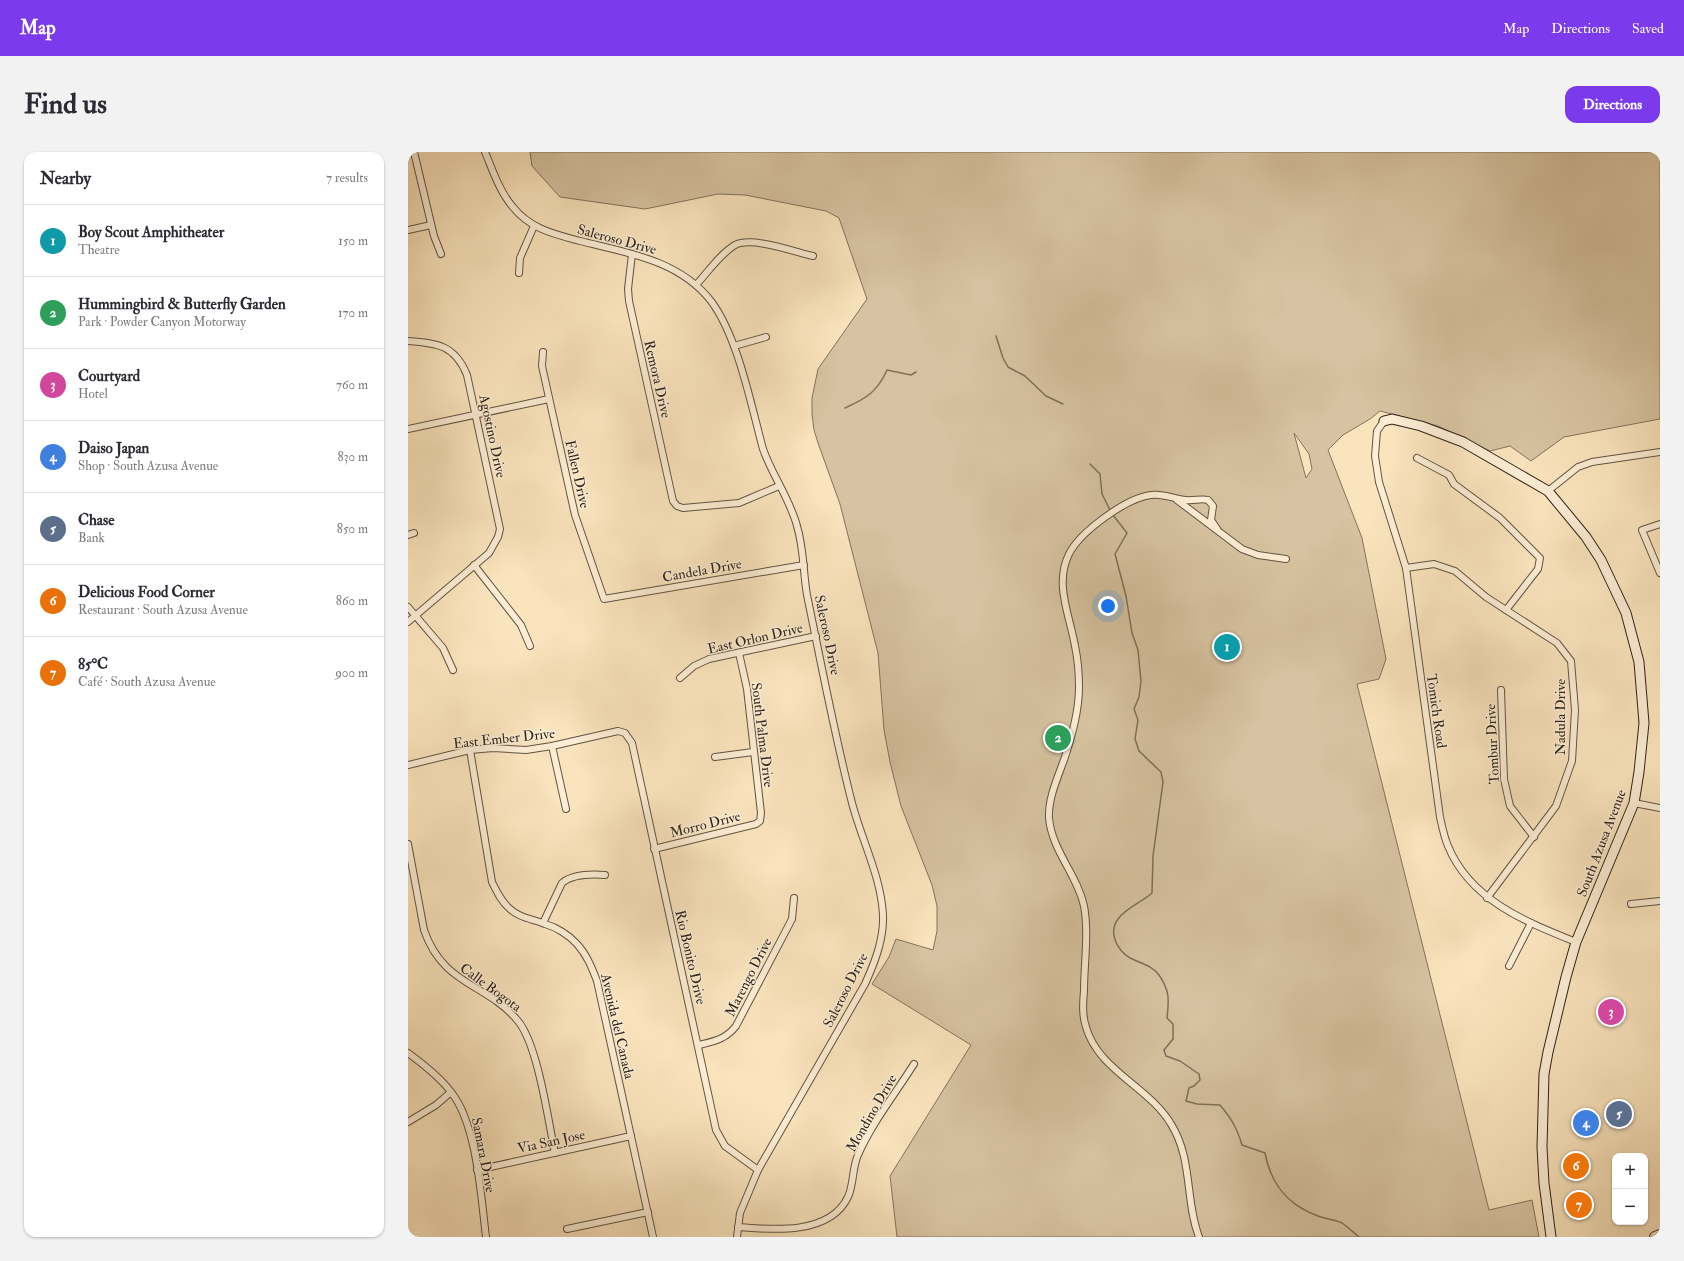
<!DOCTYPE html>
<html lang="en">
<head>
<meta charset="utf-8">
<style>
  body { margin:0; font-family:"IM FELL Double Pica",serif; background:#f2f2f3; color:#2b2b33 }
  .controls { position:absolute; right:12px; bottom:12px; display:grid; overflow:hidden; border-radius:8px; box-shadow:0 1px 3px #0004 }
  .controls button { width:36px; height:36px; display:grid; place-items:center; padding:0; border:0; border-bottom:1px solid #e1e1e2; background:#fff; color:#2b2b33; font:20px sans-serif }
  .you { position:absolute; left:700px; top:454px; width:14px; height:14px; margin:-10px; border:3px solid #fff; border-radius:50%; background:#1a73e8; box-shadow:0 0 0 6px #1a73e833 }
  .badge { display:grid; place-items:center; width:26px; height:26px; border-radius:50%; background:#7c3aed; color:#fff; font-size:13px; font-weight:700 }
  .pin { position:absolute; translate:-50% -50%; border:2px solid #fff; box-shadow:0 1px 4px #0006 }
  .list { margin:0; padding:0; list-style:none }
  h2 { display:flex; justify-content:space-between; align-items:center; height:52px; margin:0; padding:0 16px; font-size:17px }
  h2 small { font-size:13px; font-weight:400; color:#7c7c81 }
  .list li { display:grid; grid-template-columns:26px 1fr auto; gap:12px; align-items:center; box-sizing:border-box; height:72px; padding:0 16px; border-top:1px solid #e1e1e2 }
  .list b { display:block; font-size:15px; white-space:nowrap }
  .list p { margin:0; font-size:13px; white-space:nowrap; color:#7c7c81 }
  .list em { font-size:13px; font-style:normal; color:#7c7c81 }
  .map { position:relative; flex:none; width:1252px; height:1085px; overflow:hidden; border-radius:12px }
  header { display:flex; align-items:center; gap:24px; box-sizing:border-box; height:56px; padding:0 20px; background:#7c3aed; color:#fff }
  header strong { font-size:19px }
  nav { display:flex; gap:22px; margin-inline-start:auto; font-size:14px }
  .intro { display:flex; align-items:center; justify-content:space-between; box-sizing:border-box; height:96px; padding:0 24px }
  h1 { margin:0; font-size:28px }
  .button { padding:10px 18px; border-radius:12px; background:#7c3aed; color:#fff; font-size:14px; font-weight:700 }
  main { display:flex; gap:24px; padding:0 24px }
  aside { flex:1; background:#fff; border-radius:12px; box-shadow:0 1px 3px #0004 }
  .map>svg:first-child { display:block }
</style>
</head>
<body>
<header>
<strong>Map</strong>
<nav><a>Map</a><a>Directions</a><a>Saved</a></nav>
</header>
<div class="intro"><h1>Find us</h1><a class="button">Directions</a></div>
<main>
<aside>
<h2>Nearby<small>7 results</small></h2>
<ul class="list">
<li><span class="badge" style="background:#0f9aa8">1</span><div><b>Boy Scout Amphitheater</b><p>Theatre</p></div><em>150 m</em></li>
<li><span class="badge" style="background:#2e9e5b">2</span><div><b>Hummingbird &amp; Butterfly Garden</b><p>Park · Powder Canyon Motorway</p></div><em>170 m</em></li>
<li><span class="badge" style="background:#d1479c">3</span><div><b>Courtyard</b><p>Hotel</p></div><em>760 m</em></li>
<li><span class="badge" style="background:#3f7fe0">4</span><div><b>Daiso Japan</b><p>Shop · South Azusa Avenue</p></div><em>830 m</em></li>
<li><span class="badge" style="background:#5c6f8a">5</span><div><b>Chase</b><p>Bank</p></div><em>850 m</em></li>
<li><span class="badge" style="background:#e8710a">6</span><div><b>Delicious Food Corner</b><p>Restaurant · South Azusa Avenue</p></div><em>860 m</em></li>
<li><span class="badge" style="background:#e8710a">7</span><div><b>85°C</b><p>Café · South Azusa Avenue</p></div><em>900 m</em></li>
</ul>
</aside>
<div class="map">
<svg width="1252" height="1085" viewBox="0 0 1252 1085">
  <rect width="100%" height="100%" fill="#fae4bd"/>
  <filter id="stains"><feTurbulence type="fractalNoise" baseFrequency=".005" numOctaves="4"/><feColorMatrix values="0 0 0 0 .2 0 0 0 0 .09 0 0 0 0 .02 0 0 0 .5 -.17"/></filter>
  <radialGradient id="worn" r=".72"><stop offset=".6" stop-color="#630" stop-opacity="0"/><stop offset="1" stop-color="#630" stop-opacity=".3"/></radialGradient>
  <!-- green -->
  <path fill="#d7c3a1" stroke="#82745c" fill-rule="evenodd" d="M122,0H1252V267L1156,285L1123,309L1102,294L1082,299L1030,274L972,259L962,267L935,283L920,298L954,386L978,507L971,527L949,532L1081,1058L1124,1048L1131,1085H489L482,1024L563,893L464,832L481,805L488,787L525,798L529,779V754L524,733L493,654L482,610L476,578L470,501L432,352L410,291L406,278L404,262V246L410,217L459,147L431,66L418,59L337,43L310,42L237,57L152,45L124,14ZM886,281L901,302L904,317L898,326Z"/>
  <g fill="none" stroke-linecap="round" stroke-linejoin="round">
    <!-- stream -->
    <g stroke="#7f7059" stroke-width="1.5">
      <polyline points="588,184 595,206 600,215 617,224 638,244 655,252"/>
      <path d="M437,256C459,246 469,240 479,218L503,223L508,220"/>
      <polyline points="682,312 692,322 694,342 703,360"/>
      <path d="M705,363L719,381L707,402L718,444L724,481L730,498L733,529L731,545L726,557L730,568L727,587L731,599L753,620L755,630L745,704L744,741C734,750 718,756 710,767C700,781 709,798 722,806C732,811 745,814 751,823C762,839 761,848 759,866L765,872V887L756,898L758,904L772,909L791,922L792,928L786,934L781,936L778,949L789,952L812,953C823,966 829,976 834,993L857,1001C863,1033 880,1053 910,1064C918,1067 928,1068 934,1071C940,1075 946,1081 951,1085"/>
    </g>
    <!-- street casing -->
    <g stroke="#615441" stroke-width="8">
      <g id="street">
        <polyline points="6,0 26,84 33,102"/>
        <path d="M77,0C85,19 91,38 104,54C122,77 146,82 172,89C220,101 271,108 303,149C330,185 343,253 355,297C364,323 382,347 389,374C396,397 395,420 399,443C413,511 426,580 443,647C452,685 473,723 475,763C476,787 467,810 457,832L350,1018L332,1061L329,1085"/>
        <polyline points="0,78 23,73"/>
        <polyline points="224,102 220,137 221,149 265,349 269,354 275,356 331,351 371,334"/>
        <polyline points="111,121 112,106 126,74"/>
        <path d="M288,133C300,120 312,102 327,93C344,84 387,100 405,104"/>
        <path d="M0,189C29,191 47,193 59,223L92,377L90,385L81,401L0,470"/>
        <polyline points="326,194 358,185"/>
        <polyline points="135,200 134,214 167,363 196,447 396,413"/>
        <path d="M976,269L969,279L967,304L971,330L998,416L1032,665C1034,674 1036,685 1040,694C1062,748 1118,770 1168,790"/>
        <polyline points="0,277 141,247"/>
        <polyline points="1009,306 1041,323 1046,332 1092,366 1132,406 1130,417 1098,458"/>
        <polyline points="1140,339 1170,315 1184,310 1252,300"/>
        <polyline points="769,348 834,397 850,403 878,407"/>
        <polyline points="1252,372 1234,378 1252,421"/>
        <polyline points="0,383 6,381"/>
        <polyline points="66,413 113,473 122,494"/>
        <polyline points="998,416 1026,412 1047,419 1078,445 1149,491 1163,509 1167,558 1164,609 1148,654 1079,746"/>
        <polyline points="0,455 35,496 45,518"/>
        <polyline points="272,526 286,514 301,507 408,484"/>
        <polyline points="1093,538 1096,627 1102,654 1126,685"/>
        <polyline points="144,594 158,657"/>
        <path d="M62,598L84,730C89,740 93,749 101,756C111,766 125,767 137,772C148,775 161,783 169,792C179,803 184,816 189,829L245,1085"/>
        <polyline points="307,605 345,600"/>
        <polyline points="0,613 62,598 85,596 118,598 144,594 210,579 217,581 224,591 308,978 317,994 350,1018"/>
        <polyline points="1226,651 1252,656"/>
        <path d="M0,692L16,778C35,834 79,831 110,869C130,893 140,968 147,1001"/>
        <polyline points="246,697 348,672 352,669 353,661 339,537 331,501"/>
        <polyline points="1223,752 1252,749"/>
        <path d="M135,771L154,731C165,722 183,722 197,723"/>
        <polyline points="1101,814 1123,771"/>
        <path d="M291,893C307,889 318,887 328,874L384,767L386,746"/>
        <path d="M0,901C15,912 32,925 43,940C69,972 73,1045 78,1085"/>
        <polyline points="0,970 28,953 43,940"/>
        <polyline points="69,1018 223,984"/>
        <path d="M330,1075C365,1078 422,1083 440,1045C446,1032 444,1016 450,1003C464,971 487,942 506,912"/>
        <polyline points="159,1077 240,1060"/>
        <path d="M791,1085C777,1049 785,1007 763,972C741,935 690,918 678,875C674,863 675,851 676,839C676,812 681,781 676,754C669,722 644,699 641,666C640,646 650,625 657,605C664,583 671,559 671,535C671,521 670,508 667,494C662,464 646,432 661,402C672,380 718,346 743,343C755,341 766,347 778,348C786,349 793,346 800,348L805,354L803,368L809,377"/>
      </g>
    </g>
    <!-- secondary casing -->
    <g stroke="#2e2418" stroke-width="11">
      <polyline id="secondary" points="976,269 984,267 1013,274 1055,290 1140,339 1178,385 1193,408 1218,461 1231,510 1236,571 1231,620 1226,651 1168,790 1158,825 1140,900 1136,922 1134,995 1136,1031 1143,1085"/>
    </g>
    <!-- primary casing -->
    <g stroke="#2e2418" stroke-width="12">
      <polyline id="primary" points="1247,1085 1252,1083"/>
    </g>
    <!-- street -->
    <use href="#street" stroke="#fcedd4" stroke-width="6"/>
    <!-- secondary -->
    <use href="#secondary" stroke="#fcedd4" stroke-width="9"/>
    <!-- primary -->
    <use href="#primary" stroke="#fae4bd" stroke-width="10"/>
  </g>
  <g text-anchor="middle" stroke-width="3" stroke-linejoin="round" paint-order="stroke">
    <!-- street labels -->
    <g font-size="14" fill="#2e2418" stroke="#fcedd4">
      <text transform="translate(209 87) rotate(15)" y="5">Saleroso Drive</text>
      <text transform="translate(250 227) rotate(77)" y="5">Remora Drive</text>
      <text transform="translate(85 284) rotate(78)" y="5">Agostino Drive</text>
      <text transform="translate(170 322) rotate(77)" y="5">Fallen Drive</text>
      <text transform="translate(294 418) rotate(-10)" y="5">Candela Drive</text>
      <text transform="translate(420 483) rotate(78)" y="5">Saleroso Drive</text>
      <text transform="translate(347 486) rotate(-13)" y="5">East Orlon Drive</text>
      <text transform="translate(1029 559) rotate(82)" y="5">Tomich Road</text>
      <text transform="translate(1152 565) rotate(-90)" y="5">Nadula Drive</text>
      <text transform="translate(355 583) rotate(83)" y="5">South Palma Drive</text>
      <text transform="translate(96 586) rotate(-6)" y="5">East Ember Drive</text>
      <text transform="translate(1084 592) rotate(-93)" y="5">Tombur Drive</text>
      <text transform="translate(297 672) rotate(-14)" y="5">Morro Drive</text>
      <text transform="translate(1193 691) rotate(-69)" y="5">South Azusa Avenue</text>
      <text transform="translate(283 805) rotate(77)" y="5">Rio Bonito Drive</text>
      <text transform="translate(340 825) rotate(-63)" y="5">Marengo Drive</text>
      <text transform="translate(83 835) rotate(36)" y="5">Calle Bogota</text>
      <text transform="translate(437 838) rotate(-63)" y="5">Saleroso Drive</text>
      <text transform="translate(210 874) rotate(77)" y="5">Avenida del Canada</text>
      <text transform="translate(463 961) rotate(-60)" y="5">Mondino Drive</text>
      <text transform="translate(143 989) rotate(-12)" y="5">Via San Jose</text>
      <text transform="translate(76 1003) rotate(79)" y="5">Samara Drive</text>
    </g>
  </g>
  <rect width="100%" height="100%" filter="url(#stains)"/>
  <rect width="100%" height="100%" fill="url(#worn)"/>
</svg>
<div class="controls">
<button>+</button>
<button>−</button>
</div>
<div class="you"></div>
<div class="pin badge" style="left:819px;top:495px;background:#0f9aa8">1</div>
<div class="pin badge" style="left:650px;top:586px;background:#2e9e5b">2</div>
<div class="pin badge" style="left:1203px;top:860px;background:#d1479c">3</div>
<div class="pin badge" style="left:1178px;top:971px;background:#3f7fe0">4</div>
<div class="pin badge" style="left:1211px;top:962px;background:#5c6f8a">5</div>
<div class="pin badge" style="left:1168px;top:1014px;background:#e8710a">6</div>
<div class="pin badge" style="left:1171px;top:1053px;background:#e8710a">7</div>
</div>
</main>
</body>
</html>
